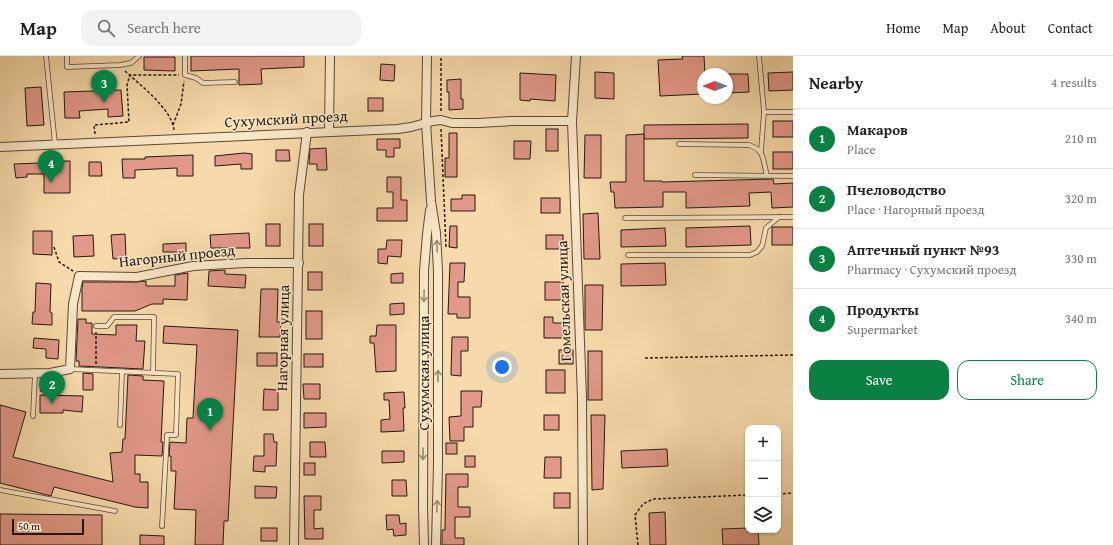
<!DOCTYPE html>
<html lang="en">
<head>
<meta charset="utf-8">
<style>
  body { margin:0; font-family:"Gentium Book Plus",serif; background:#f2f2f2; color:#222 }
  .controls { position:absolute; right:12px; bottom:12px; display:grid; overflow:hidden; border-radius:8px; box-shadow:0 1px 3px #0004 }
  .controls button { width:36px; height:36px; display:grid; place-items:center; padding:0; border:0; border-bottom:1px solid #e0e0e0; background:#fff; color:#222; font:20px sans-serif }
  .compass { position:absolute; left:697px; top:12px; width:36px; height:36px; border-radius:50%; background:#fff; box-shadow:0 1px 3px #0004; rotate:270deg }
  .scale { position:absolute; left:12px; bottom:10px; width:72px; box-sizing:border-box; padding-left:4px; border:2px solid #241910; border-top:0; font-size:11px; line-height:14px; white-space:nowrap; color:#241910; -webkit-text-stroke:3px #fae7c8; paint-order:stroke }
  .you { position:absolute; left:502px; top:311px; width:14px; height:14px; margin:-10px; border:3px solid #fff; border-radius:50%; background:#1a73e8; box-shadow:0 0 0 6px #1a73e833 }
  .badge { display:grid; place-items:center; width:26px; height:26px; border-radius:50%; background:#0b8043; color:#fff; font-size:13px; font-weight:700 }
  .pin { position:absolute; translate:-50% -33px; filter:drop-shadow(0 1px 2px #0008) }
  .pin::after { content:''; position:absolute; top:21px; width:14px; height:12px; background:inherit; clip-path:polygon(0 0,100% 0,50% 100%) }
  .list { margin:0; padding:0; list-style:none }
  h2 { display:flex; justify-content:space-between; align-items:center; height:52px; margin:0; padding:0 16px; font-size:17px }
  h2 small { font-size:13px; font-weight:400; color:#767676 }
  .list li { display:grid; grid-template-columns:26px 1fr auto; gap:12px; align-items:center; box-sizing:border-box; height:60px; padding:0 16px; border-top:1px solid #e0e0e0 }
  .list b { display:block; font-size:15px; white-space:nowrap }
  .list p { margin:0; font-size:13px; white-space:nowrap; color:#767676 }
  .list em { font-size:13px; font-style:normal; color:#767676 }
  .actions { display:flex; gap:8px; padding:12px 16px }
  .actions a { flex:1; padding:9px 0; border:1px solid #0b8043; border-radius:12px; text-align:center; font-size:14px; color:#0b8043 }
  .actions .main { background:#0b8043; color:#fff }
  .icon { flex:none; width:22px; height:22px; fill:none; stroke:currentColor; stroke-width:2; stroke-linecap:round; stroke-linejoin:round }
  .map { position:relative; flex:none; width:793px; height:489px; overflow:hidden }
  header { display:flex; align-items:center; gap:24px; box-sizing:border-box; height:56px; padding:0 20px; background:#fff; border-bottom:1px solid #e0e0e0 }
  header strong { font-size:19px }
  nav { display:flex; gap:22px; margin-inline-start:auto; font-size:14px }
  .search { width:280px; height:36px; background:#f2f2f2; display:flex; align-items:center; gap:10px; box-sizing:border-box; padding:0 14px; border-radius:12px; color:#767676; font-size:15px }
  main { display:flex }
  aside { flex:1; background:#fff }
  .map>svg:first-child { display:block }
</style>
</head>
<body>
<header>
<strong>Map</strong>
<div class="search"><svg class="icon" aria-label="search" viewBox="0 0 24 24"><circle cx="10" cy="10" r="6"/><path d="M15 15l6 6"/></svg>Search here</div>
<nav><a>Home</a><a>Map</a><a>About</a><a>Contact</a></nav>
</header>
<main>
<div class="map">
<svg width="793" height="489" viewBox="0 0 793 489">
  <rect width="100%" height="100%" fill="#f7daab"/>
  <filter id="stains"><feTurbulence type="fractalNoise" baseFrequency=".005" numOctaves="4"/><feColorMatrix values="0 0 0 0 .2 0 0 0 0 .09 0 0 0 0 .02 0 0 0 .5 -.17"/></filter>
  <radialGradient id="worn" r=".72"><stop offset=".6" stop-color="#630" stop-opacity="0"/><stop offset="1" stop-color="#630" stop-opacity=".3"/></radialGradient>
  <!-- building -->
  <g fill="#e29989" stroke="#241910">
    <polygon points="191,0 304,0 304,11 261,13 262,28 239,29 239,13 191,15"/>
    <polygon points="682,0 704,0 705,18 703,18 703,38 660,40 658,4 683,3"/>
    <polygon points="144,1 175,1 175,15 144,14"/>
    <polygon points="381,8 395,9 394,25 380,24"/>
    <polygon points="595,16 614,17 614,43 595,42"/>
    <polygon points="793,16 793,34 769,35 768,17"/>
    <polygon points="520,17 556,19 555,45 530,43 530,45 520,44"/>
    <polygon points="727,18 748,18 749,36 727,37"/>
    <polygon points="461,23 461,43 463,43 463,53 449,54 449,36 447,36 447,24"/>
    <polygon points="41,31 44,69 27,70 25,32"/>
    <polygon points="121,34 123,60 108,61 108,53 79,55 80,62 65,62 64,36"/>
    <rect x="368" y="42" width="15" height="13"/>
    <rect x="773" y="65" width="20" height="16"/>
    <polygon points="748,68 748,82 644,83 644,69"/>
    <rect x="546" y="73" width="12" height="22"/>
    <polygon points="449,77 457,77 457,121 445,121 445,102 449,102"/>
    <polygon points="644,78 644,125 662,125 662,126 773,123 774,128 793,127 793,151 772,152 771,136 749,137 750,150 686,152 686,136 663,136 663,151 615,152 614,136 611,136 610,126 626,126 626,79"/>
    <polygon points="585,79 601,79 601,122 584,122"/>
    <polygon points="377,83 400,83 400,92 394,92 394,101 386,101 386,94 377,94"/>
    <polygon points="514,85 531,85 530,103 514,103"/>
    <polygon points="326,92 327,114 317,114 317,108 309,108 310,93"/>
    <polygon points="276,94 289,94 290,105 276,105"/>
    <rect x="773" y="96" width="20" height="17"/>
    <polygon points="244,97 252,98 252,113 241,113 241,108 215,110 215,100"/>
    <polygon points="193,99 193,120 177,120 177,112 135,114 135,122 123,122 122,103 145,103 145,101"/>
    <polygon points="40,105 70,105 70,137 44,137 44,118 27,118 27,121 16,122 14,108 40,107"/>
    <polygon points="89,106 101,106 102,120 89,120"/>
    <polygon points="387,121 401,121 401,144 407,144 407,165 377,165 377,152 393,152 393,136 387,136"/>
    <polygon points="462,139 475,139 475,155 451,155 451,143 462,143"/>
    <rect x="541" y="142" width="19" height="15"/>
    <polygon points="598,157 600,203 584,203 583,158"/>
    <rect x="266" y="168" width="14" height="22"/>
    <rect x="309" y="168" width="14" height="22"/>
    <polygon points="450,170 457,170 457,192 449,191"/>
    <polygon points="750,170 751,189 686,191 686,172"/>
    <rect x="772" y="171" width="21" height="18"/>
    <polygon points="665,172 666,190 621,191 621,174"/>
    <polygon points="33,175 52,175 52,199 33,198"/>
    <polygon points="249,177 250,192 211,192 210,179"/>
    <polygon points="125,178 126,202 113,203 111,179"/>
    <polygon points="93,179 94,200 74,201 73,180"/>
    <rect x="546" y="179" width="17" height="14"/>
    <polygon points="387,184 402,184 401,201 388,200 387,208 378,207 378,193 386,193"/>
    <polygon points="186,187 186,196 163,196 163,188"/>
    <polygon points="450,207 465,207 464,226 458,226 458,241 470,241 470,262 457,262 457,258 448,258"/>
    <polygon points="665,207 666,229 621,230 621,208"/>
    <polygon points="225,214 225,218 246,219 245,232 208,230 209,215"/>
    <rect x="308" y="216" width="14" height="18"/>
    <polygon points="188,217 187,244 163,243 163,248 152,248 135,255 82,255 82,232 83,226 137,226 146,225 146,230 175,230 175,219"/>
    <polygon points="403,217 403,227 391,227 391,218"/>
    <rect x="545" y="226" width="18" height="18"/>
    <polygon points="36,227 51,228 50,256 52,257 52,269 32,268 33,256 35,256"/>
    <polygon points="585,229 603,229 602,274 585,274"/>
    <polygon points="261,233 278,233 277,266 281,266 280,281 259,281"/>
    <polygon points="404,247 404,258 390,259 390,248"/>
    <rect x="306" y="255" width="16" height="28"/>
    <polygon points="544,261 553,261 553,267 563,267 563,282 544,282"/>
    <polygon points="78,263 86,263 86,267 92,267 92,278 116,279 116,269 137,269 136,285 145,285 143,313 79,310 79,305 76,305"/>
    <polygon points="377,269 396,269 396,315 376,316 374,287 370,287 370,280 376,280"/>
    <polygon points="164,270 238,274 228,465 224,465 223,489 195,489 196,454 174,453 176,415 171,415 171,400 169,400 170,386 186,387 187,362 193,362 197,289 163,287"/>
    <polygon points="452,281 468,281 468,295 461,295 461,320 451,319"/>
    <polygon points="34,282 59,284 58,303 46,302 46,293 33,292"/>
    <rect x="559" y="294" width="14" height="14"/>
    <rect x="588" y="295" width="14" height="49"/>
    <rect x="257" y="297" width="20" height="13"/>
    <rect x="304" y="298" width="19" height="13"/>
    <rect x="546" y="314" width="19" height="23"/>
    <polygon points="83,317 93,318 93,334 83,334"/>
    <polygon points="128,319 143,320 143,324 164,325 161,386 163,386 162,400 135,399 135,418 140,418 140,426 148,426 148,452 135,451 54,431 51,440 0,427 0,349 26,356 13,401 113,426 110,397 122,396 123,383 125,383"/>
    <polygon points="303,328 320,328 320,343 304,343"/>
    <polygon points="264,333 278,334 278,354 263,354"/>
    <polygon points="461,335 482,335 481,351 473,351 473,371 464,371 464,385 450,385 449,361 461,360"/>
    <polygon points="404,336 405,352 403,352 404,375 381,376 381,364 390,363 389,344 384,344 384,337"/>
    <polygon points="40,339 83,340 82,356 63,354 63,357 40,357"/>
    <polygon points="304,357 326,357 326,371 304,372"/>
    <rect x="544" y="359" width="15" height="15"/>
    <polygon points="591,359 605,359 603,433 592,434"/>
    <polygon points="264,378 273,378 274,386 277,386 276,410 265,410 265,416 253,415 254,400 264,400"/>
    <polygon points="310,386 325,386 326,401 310,401"/>
    <rect x="446" y="387" width="11" height="11"/>
    <polygon points="667,393 668,410 622,412 621,395"/>
    <polygon points="382,395 404,395 404,406 382,407"/>
    <rect x="465" y="400" width="10" height="11"/>
    <polygon points="545,401 561,401 561,422 544,422"/>
    <rect x="304" y="407" width="11" height="12"/>
    <polygon points="446,418 468,418 468,431 458,431 458,451 470,451 470,461 455,461 455,482 464,482 464,489 442,489 442,474 445,474"/>
    <polygon points="392,424 406,424 407,440 392,440"/>
    <polygon points="255,430 277,431 276,442 255,442"/>
    <rect x="554" y="437" width="16" height="15"/>
    <polygon points="304,440 321,440 321,454 314,454 314,473 323,472 323,483 305,483"/>
    <polygon points="665,456 666,489 650,489 649,457"/>
    <polygon points="0,458 102,459 102,489 0,489"/>
    <polygon points="386,459 399,459 400,468 406,467 406,479 394,480 393,473 387,474"/>
    <rect x="261" y="472" width="16" height="13"/>
    <polygon points="748,472 748,474 758,474 759,489 723,489 722,473"/>
    <polygon points="140,479 164,480 164,489 140,489"/>
  </g>
  <g fill="none" stroke-linecap="round" stroke-linejoin="round">
    <!-- lane casing -->
    <g stroke="#594937" stroke-width="5.5">
      <g id="lane">
        <polyline points="46,0 55,88"/>
        <polyline points="67,0 67,11 120,9 131,7 139,0"/>
        <polyline points="185,0 185,19 196,22 203,27 235,26"/>
        <polyline points="759,0 764,56 793,56"/>
        <path d="M679,88L749,89C765,94 763,105 767,120"/>
        <polyline points="761,95 764,56"/>
        <polyline points="695,119 793,120"/>
        <polyline points="625,162 793,161"/>
        <polyline points="628,199 750,199 757,196 762,190 766,172 779,161"/>
        <polyline points="96,270 107,270 114,261 154,261 153,317"/>
        <polyline points="70,313 178,318 176,379 167,379 162,470"/>
        <polyline points="33,360 35,318"/>
        <polyline points="120,369 122,315"/>
        <polyline points="0,434 115,455"/>
      </g>
    </g>
    <!-- street casing -->
    <g stroke="#594937" stroke-width="10">
      <g id="street">
        <polyline points="427,0 426,67 431,145 436,177 438,215 438,408 436,489"/>
        <polyline points="576,0 572,65 582,342 583,489"/>
        <polyline points="329,75 330,0"/>
        <polyline points="0,91 398,73 411,71 433,65 441,64 452,67 479,67 512,65 572,65"/>
        <polyline points="0,318 50,317 70,313 73,248 79,220 137,221 193,210 246,207 299,207"/>
        <polyline points="294,489 299,139 307,76"/>
        <polyline points="424,489 423,451 424,215 427,178 430,154"/>
      </g>
    </g>
    <!-- path -->
    <g stroke="#241910" stroke-width="1.5" stroke-dasharray="3 2" stroke-linecap="butt">
      <path d="M125,15C140,29 172,53 174,74"/>
      <polyline points="441,55 441,0"/>
      <polyline points="173,69 181,48 184,25"/>
      <polyline points="441,73 446,191"/>
      <polyline points="95,78 94,69 129,66 127,29 130,19 179,19"/>
      <polyline points="54,191 59,206 73,215"/>
      <polyline points="645,302 793,299"/>
      <polyline points="96,308 96,276"/>
      <polyline points="40,335 44,335 45,339"/>
      <polyline points="778,438 793,437"/>
      <polyline points="638,489 635,459 643,448 653,443 748,439"/>
    </g>
    <!-- lane -->
    <use href="#lane" stroke="#fae7c8" stroke-width="4"/>
    <!-- street -->
    <use href="#street" stroke="#fae7c8" stroke-width="8"/>
  </g>
  <!-- one-way arrows -->
  <defs><path id="oneway-shaft" d="M-6 0H5M1.5-3L5.5 0L1.5 3" fill="none" stroke-width="1.6" stroke-linecap="round" stroke-linejoin="round"/></defs>
  <g stroke="#9a8a75">
    <use href="#oneway-shaft" transform="translate(437 190) rotate(-92)"/>
    <use href="#oneway-shaft" transform="translate(424 240) rotate(91)"/>
    <use href="#oneway-shaft" transform="translate(438 320) rotate(-90)"/>
    <use href="#oneway-shaft" transform="translate(423 398) rotate(90)"/>
    <use href="#oneway-shaft" transform="translate(437 450) rotate(-88)"/>
  </g>
  <g text-anchor="middle" stroke-width="3" stroke-linejoin="round" paint-order="stroke">
    <!-- street labels -->
    <g font-size="15" fill="#241910" stroke="#fae7c8">
      <text transform="translate(286 63) rotate(-3)" y="5">Сухумский проезд</text>
      <text transform="translate(177 200) rotate(-6)" y="5">Нагорный проезд</text>
      <text transform="translate(564 245) rotate(-92)" y="5">Гомельская улица</text>
      <text transform="translate(283 282) rotate(-89)" y="5">Нагорная улица</text>
      <text transform="translate(424 317) rotate(-90)" y="5">Сухумская улица</text>
    </g>
  </g>
  <rect width="100%" height="100%" filter="url(#stains)"/>
  <rect width="100%" height="100%" fill="url(#worn)"/>
</svg>
<div class="controls">
<button>+</button>
<button>−</button>
<button><svg class="icon" aria-label="layers" viewBox="0 0 24 24"><path d="M12 4l9 5-9 5-9-5zM3 14l9 5 9-5"/></svg></button>
</div>
<svg class="compass" viewBox="-18 -18 36 36"><path d="M0-13l5 13h-10z" fill="#e53935"/><path d="M0 13l5-13h-10z" fill="#767676"/></svg>
<div class="scale">50 m</div>
<div class="you"></div>
<div class="pin badge" style="left:210px;top:375px">1</div>
<div class="pin badge" style="left:52px;top:348px">2</div>
<div class="pin badge" style="left:104px;top:47px">3</div>
<div class="pin badge" style="left:51px;top:127px">4</div>
</div>
<aside>
<h2>Nearby<small>4 results</small></h2>
<ul class="list">
<li><span class="badge">1</span><div><b>Макаров</b><p>Place</p></div><em>210 m</em></li>
<li><span class="badge">2</span><div><b>Пчеловодство</b><p>Place · Нагорный проезд</p></div><em>320 m</em></li>
<li><span class="badge">3</span><div><b>Аптечный пункт №93</b><p>Pharmacy · Сухумский проезд</p></div><em>330 m</em></li>
<li><span class="badge">4</span><div><b>Продукты</b><p>Supermarket</p></div><em>340 m</em></li>
</ul>
<div class="actions"><a class="main">Save</a><a>Share</a></div>
</aside>
</main>
</body>
</html>
